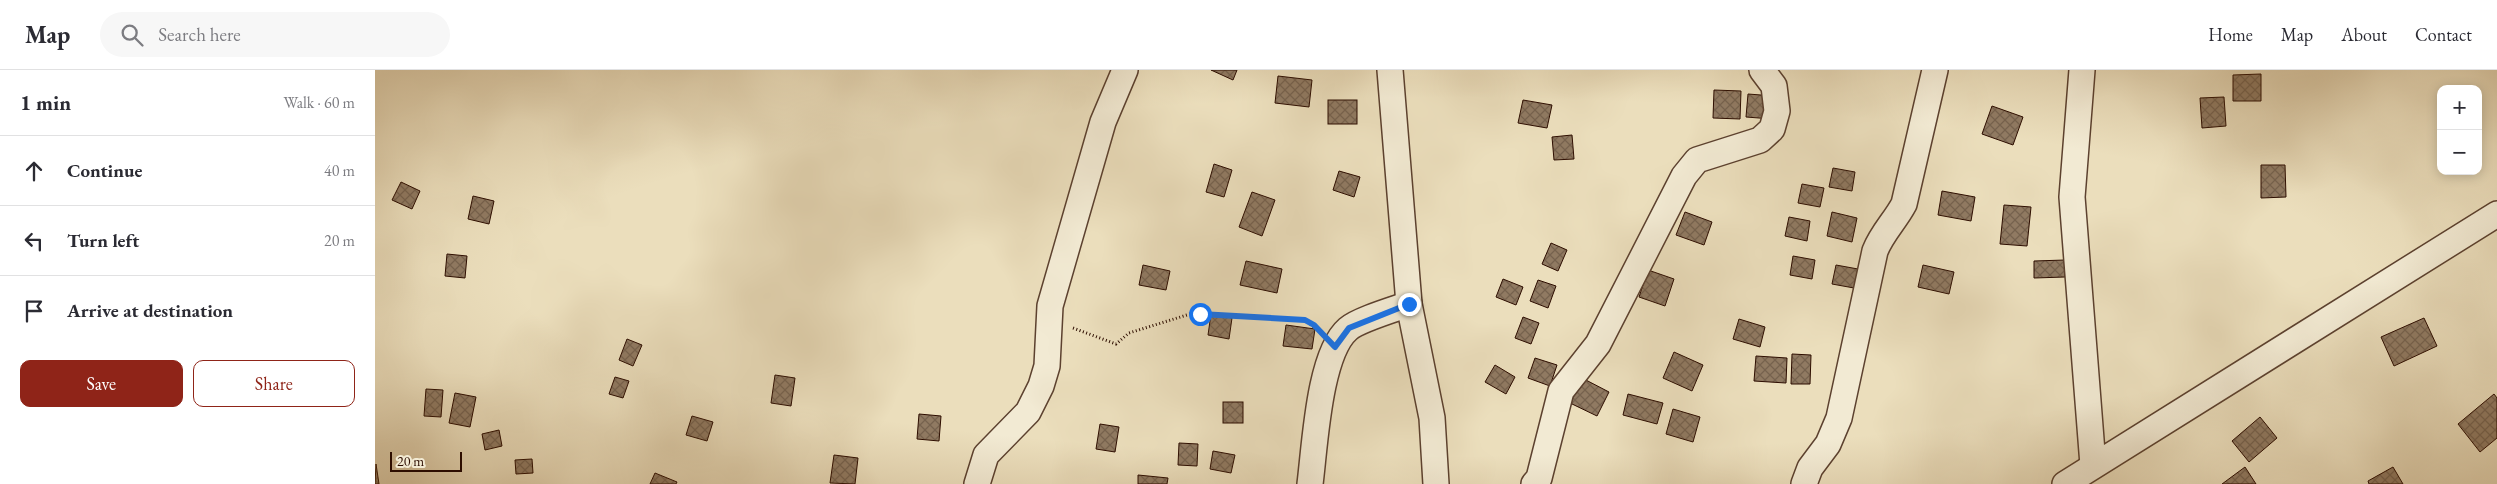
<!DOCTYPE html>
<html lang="en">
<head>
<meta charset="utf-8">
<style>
  body { margin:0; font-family:"EB Garamond",serif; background:#f7f7f7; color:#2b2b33 }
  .controls { position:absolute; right:15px; top:15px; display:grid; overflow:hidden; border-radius:10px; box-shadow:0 2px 12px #0003 }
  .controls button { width:45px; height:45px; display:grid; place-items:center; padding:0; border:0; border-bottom:1px solid #e1e1e2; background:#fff; color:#2b2b33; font:25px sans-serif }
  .scale { position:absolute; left:15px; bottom:12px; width:72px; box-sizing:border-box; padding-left:5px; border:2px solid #2d0d00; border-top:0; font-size:14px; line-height:18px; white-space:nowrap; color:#2d0d00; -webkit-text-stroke:4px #f2ead3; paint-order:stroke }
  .stop { position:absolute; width:15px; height:15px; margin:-11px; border:4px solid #1a73e8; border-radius:50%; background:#fff }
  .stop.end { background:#1a73e8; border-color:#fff; box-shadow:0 1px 5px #0008 }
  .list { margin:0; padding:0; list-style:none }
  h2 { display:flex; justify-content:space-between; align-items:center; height:65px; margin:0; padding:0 20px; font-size:21px }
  h2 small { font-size:16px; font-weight:400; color:#7c7c81 }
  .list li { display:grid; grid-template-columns:32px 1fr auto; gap:15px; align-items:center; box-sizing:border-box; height:70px; padding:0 20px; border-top:1px solid #e1e1e2 }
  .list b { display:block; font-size:19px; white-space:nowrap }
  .list em { font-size:16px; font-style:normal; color:#7c7c81 }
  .actions { display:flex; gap:10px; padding:15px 20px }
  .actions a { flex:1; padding:11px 0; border:1px solid #8f2418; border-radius:10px; text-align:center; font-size:18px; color:#8f2418 }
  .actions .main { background:#8f2418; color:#fff }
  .icon { flex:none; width:28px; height:28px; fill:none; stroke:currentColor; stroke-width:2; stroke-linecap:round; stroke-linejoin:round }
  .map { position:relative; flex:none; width:2122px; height:414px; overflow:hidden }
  header { display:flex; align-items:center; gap:30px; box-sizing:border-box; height:70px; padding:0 25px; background:#fff; border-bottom:1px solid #e1e1e2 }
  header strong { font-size:24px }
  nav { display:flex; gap:28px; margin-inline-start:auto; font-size:18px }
  .search { width:350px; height:45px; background:#f7f7f7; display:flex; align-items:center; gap:12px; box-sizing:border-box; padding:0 18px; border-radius:28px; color:#7c7c81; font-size:19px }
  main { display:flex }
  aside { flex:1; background:#fff }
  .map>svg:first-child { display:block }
</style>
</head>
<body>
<header>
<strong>Map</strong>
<div class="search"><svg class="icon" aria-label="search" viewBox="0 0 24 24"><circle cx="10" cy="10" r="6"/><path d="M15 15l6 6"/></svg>Search here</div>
<nav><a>Home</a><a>Map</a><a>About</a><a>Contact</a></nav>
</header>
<main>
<aside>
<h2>1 min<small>Walk · 60 m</small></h2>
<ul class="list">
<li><svg class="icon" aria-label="ahead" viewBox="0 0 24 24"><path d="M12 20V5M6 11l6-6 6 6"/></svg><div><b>Continue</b></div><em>40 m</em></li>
<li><svg class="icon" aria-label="left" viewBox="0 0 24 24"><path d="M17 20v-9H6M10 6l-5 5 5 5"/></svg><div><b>Turn left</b></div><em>20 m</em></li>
<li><svg class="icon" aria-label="arrive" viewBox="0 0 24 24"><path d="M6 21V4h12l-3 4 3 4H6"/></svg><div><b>Arrive at destination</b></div></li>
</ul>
<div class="actions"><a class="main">Save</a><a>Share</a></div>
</aside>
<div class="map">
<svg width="2122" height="414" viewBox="0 0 2122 414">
  <defs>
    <pattern id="building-cross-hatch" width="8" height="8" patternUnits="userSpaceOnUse" patternTransform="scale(1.25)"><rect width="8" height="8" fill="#907a62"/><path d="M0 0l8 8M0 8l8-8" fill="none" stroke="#76624e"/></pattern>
  </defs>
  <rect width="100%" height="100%" fill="#ebdebc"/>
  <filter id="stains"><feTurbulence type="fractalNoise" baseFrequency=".004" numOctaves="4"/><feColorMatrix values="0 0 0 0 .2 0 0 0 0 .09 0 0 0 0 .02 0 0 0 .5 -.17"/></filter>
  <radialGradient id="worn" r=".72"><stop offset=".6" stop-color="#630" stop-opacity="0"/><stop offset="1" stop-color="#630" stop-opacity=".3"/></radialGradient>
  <!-- building -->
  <g fill="url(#building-cross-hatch)" stroke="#2d0d00">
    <polygon points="836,0 862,0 858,10"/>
    <polygon points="1886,4 1886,31 1858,31 1858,5"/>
    <polygon points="903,6 937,10 934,37 900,33"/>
    <polygon points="1339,20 1366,21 1365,49 1338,48"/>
    <polygon points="1373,24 1399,26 1397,49 1371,47"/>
    <polygon points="1849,27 1851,56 1827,58 1825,28"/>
    <rect x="953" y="30" width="29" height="24"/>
    <polygon points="1148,30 1177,35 1172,58 1143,53"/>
    <polygon points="1617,36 1648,47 1638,75 1607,64"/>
    <polygon points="1197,65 1199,89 1179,90 1177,67"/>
    <polygon points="839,94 857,100 849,127 831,122"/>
    <polygon points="1886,95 1910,95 1911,127 1886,128"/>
    <polygon points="1458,98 1480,102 1477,121 1454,117"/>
    <polygon points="964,101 985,107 979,127 958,120"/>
    <polygon points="26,112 45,121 37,139 17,130"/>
    <polygon points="1427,114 1449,118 1445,137 1423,133"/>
    <polygon points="1567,121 1600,127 1596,151 1563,145"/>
    <polygon points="877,122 900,130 887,166 864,157"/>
    <polygon points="98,126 119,131 114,154 93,149"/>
    <polygon points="1629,135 1656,137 1652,176 1625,174"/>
    <polygon points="1310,142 1337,152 1329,175 1301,165"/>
    <polygon points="1457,142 1482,148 1477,172 1452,166"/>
    <polygon points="1414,147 1435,151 1432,171 1410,166"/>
    <polygon points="1176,173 1192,180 1183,201 1167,194"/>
    <polygon points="72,184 92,186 90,208 70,206"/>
    <polygon points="1418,186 1440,190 1437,209 1415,205"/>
    <polygon points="1690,190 1690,207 1659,208 1659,191"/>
    <polygon points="871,191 907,199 902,223 865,215"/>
    <polygon points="768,195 795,201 791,220 764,215"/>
    <polygon points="1461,195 1483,199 1479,218 1457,214"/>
    <polygon points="1548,195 1579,202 1574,224 1543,217"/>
    <polygon points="1273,200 1299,209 1290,236 1264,227"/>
    <polygon points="1128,209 1148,217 1141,235 1121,227"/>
    <polygon points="1163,210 1181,216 1173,238 1155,231"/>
    <polygon points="836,244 857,248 854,269 833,265"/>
    <polygon points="1148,247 1164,253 1156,274 1140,268"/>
    <polygon points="2049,248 2062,276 2019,296 2006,267"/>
    <polygon points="1364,249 1390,257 1385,277 1358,269"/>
    <polygon points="911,255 940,259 937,279 908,276"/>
    <polygon points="252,269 267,275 258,296 244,290"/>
    <polygon points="1299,282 1328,295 1317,321 1288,308"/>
    <polygon points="1417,284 1436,285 1435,314 1416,314"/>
    <polygon points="1381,286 1412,288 1411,313 1379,311"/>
    <polygon points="1160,288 1182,295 1175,316 1153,308"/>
    <polygon points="1120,295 1140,307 1131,324 1110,312"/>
    <polygon points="400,305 420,308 416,336 396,333"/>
    <polygon points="240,307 254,311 248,328 234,324"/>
    <polygon points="1207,308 1234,322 1222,346 1195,333"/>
    <polygon points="51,319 68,320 66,347 49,346"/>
    <polygon points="80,323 101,327 95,357 74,353"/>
    <polygon points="1253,324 1288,333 1282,354 1248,345"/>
    <polygon points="2119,324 2122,328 2122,368 2105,382 2083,354"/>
    <rect x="848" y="332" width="20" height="21"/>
    <polygon points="1298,339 1325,347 1318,372 1291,364"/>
    <polygon points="544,344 566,346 564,371 542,369"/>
    <polygon points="317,346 338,352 332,371 311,365"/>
    <polygon points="1885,347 1902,368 1874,392 1857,371"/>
    <polygon points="725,354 744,357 740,382 721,379"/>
    <polygon points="124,360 127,376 110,380 107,364"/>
    <polygon points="804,373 823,374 822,396 803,395"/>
    <polygon points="838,381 860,385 856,403 835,399"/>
    <polygon points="459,385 483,388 480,414 455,413"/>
    <polygon points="157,389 158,403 141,404 140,390"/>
    <polygon points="1,394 4,414 0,414"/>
    <polygon points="1870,397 1881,414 1847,414"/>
    <polygon points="2018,397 2028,414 1994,414 1993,411"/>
    <polygon points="280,403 302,412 301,414 275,414"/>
    <polygon points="763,405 793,408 792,414 763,414"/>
  </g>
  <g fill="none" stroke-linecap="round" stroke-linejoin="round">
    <!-- minor casing -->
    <g stroke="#5c412f" stroke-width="28">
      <g id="minor">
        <polyline points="1015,0 1034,234 1057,348 1061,414"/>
        <polyline points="1707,0 1697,127 1718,395"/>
        <polyline points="602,414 611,385 653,342 666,316 672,296 675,236 728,52 750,0"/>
        <path d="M935,414C940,375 944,284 973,259C983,250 1020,239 1034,234"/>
        <polyline points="1159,414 1164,408 1186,321 1223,274 1309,106 1322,90 1385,70 1397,59 1402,41 1399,16 1387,0"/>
        <path d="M1429,414L1435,398L1453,374L1464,348L1500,181C1507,163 1520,151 1529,134L1560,0"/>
        <polyline points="1690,414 2122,144"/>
      </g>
    </g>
    <!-- path -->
    <polyline stroke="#2d0d00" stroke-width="3" stroke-dasharray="1 2.5" stroke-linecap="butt" points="698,258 741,274 754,263 815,244 825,244 930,250 943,260"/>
    <!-- minor -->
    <use href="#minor" stroke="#f2ead3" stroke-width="25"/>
  </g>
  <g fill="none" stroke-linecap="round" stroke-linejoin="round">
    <!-- route -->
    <polyline stroke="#1a73e8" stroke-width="6" points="825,244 930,250 939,255 960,277 974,258 1034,234"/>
  </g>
  <rect width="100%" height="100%" filter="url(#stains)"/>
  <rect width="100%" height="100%" fill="url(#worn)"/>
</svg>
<div class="controls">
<button>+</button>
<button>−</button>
</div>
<div class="scale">20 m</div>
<div class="stop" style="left:825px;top:244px"></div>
<div class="stop end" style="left:1034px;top:234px"></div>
</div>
</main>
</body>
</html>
